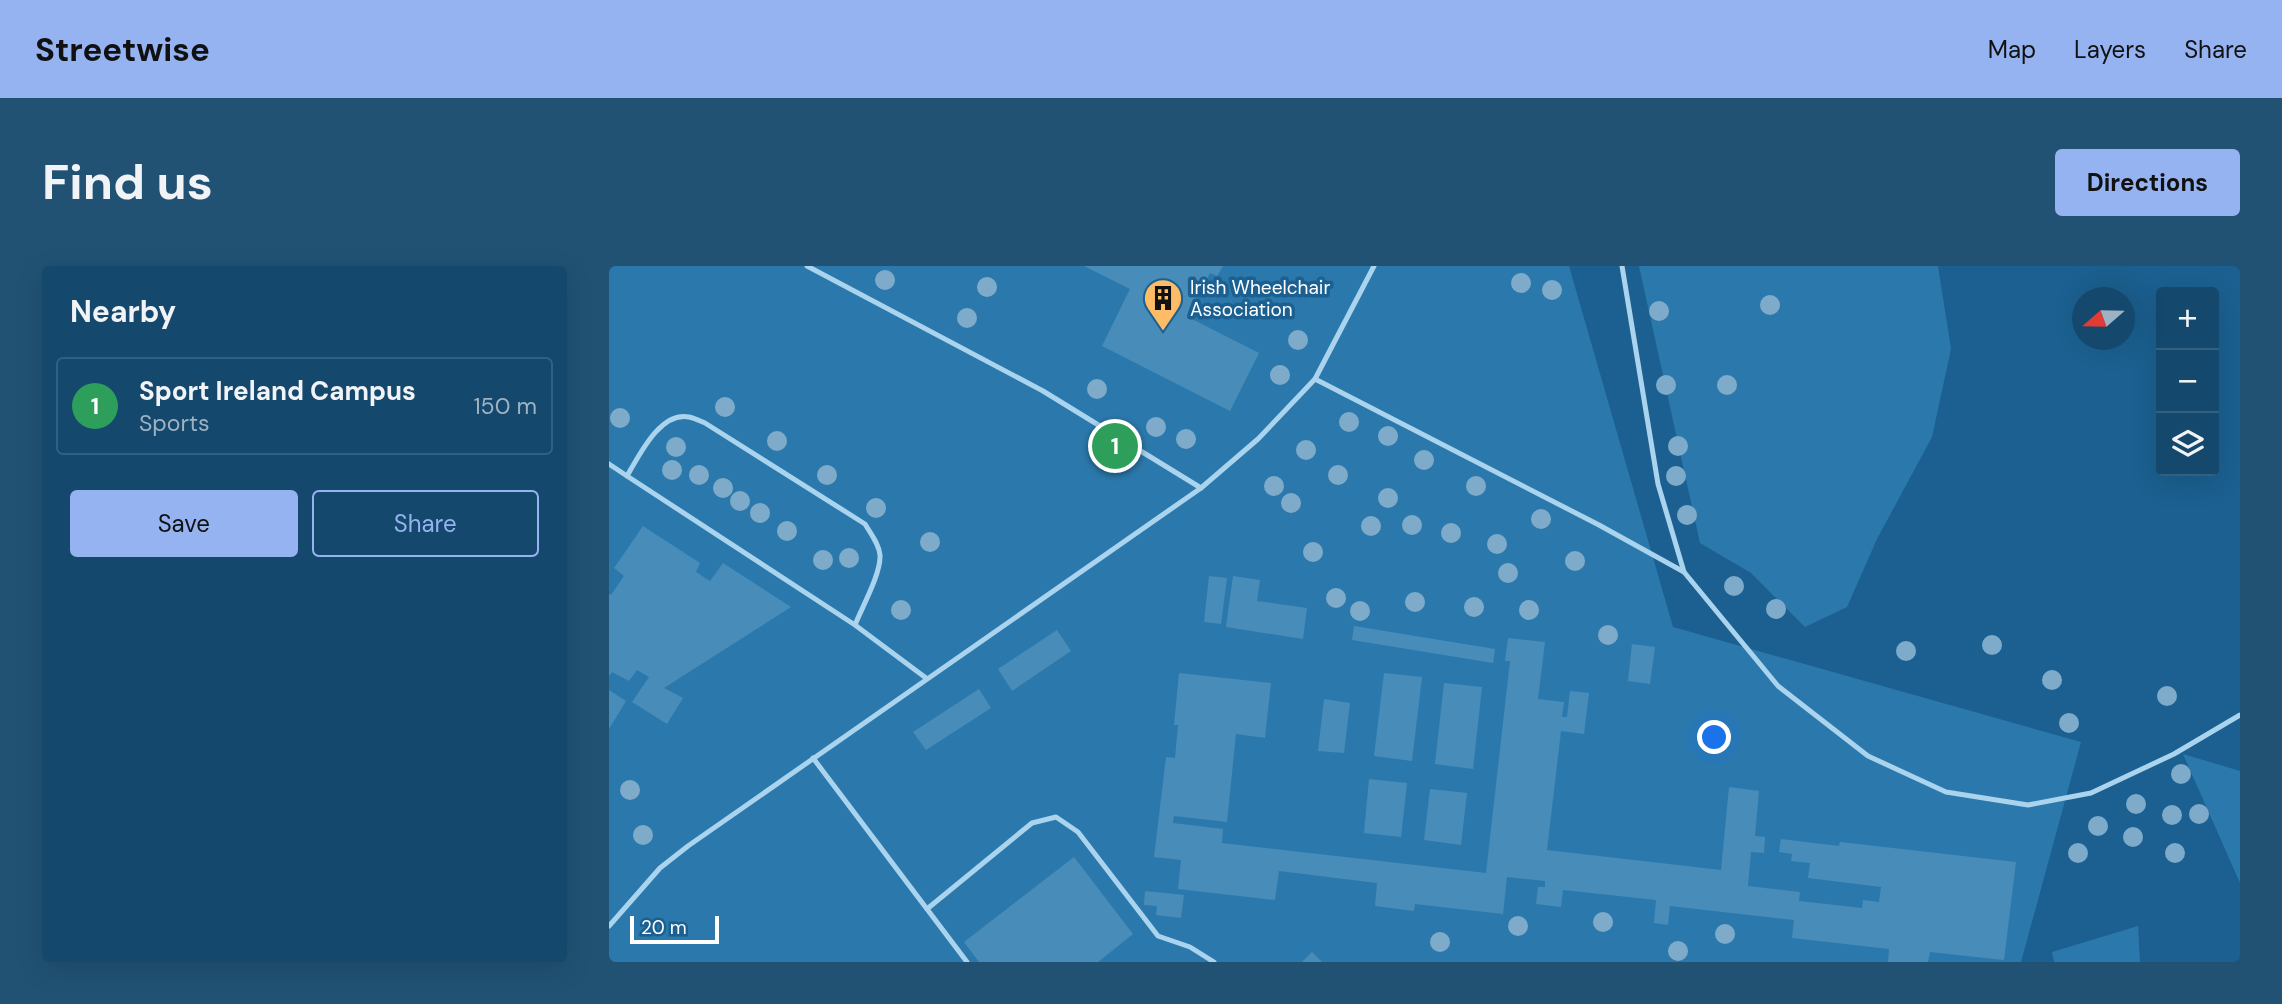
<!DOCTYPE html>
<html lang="en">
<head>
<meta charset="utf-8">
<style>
  body { margin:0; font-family:"DM Sans",sans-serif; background:#215274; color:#f1f3f6 }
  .controls { position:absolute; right:21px; top:21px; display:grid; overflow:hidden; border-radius:7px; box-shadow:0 7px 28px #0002 }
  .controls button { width:63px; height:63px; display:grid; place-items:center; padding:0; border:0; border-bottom:2px solid #33607f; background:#14486c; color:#f1f3f6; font:35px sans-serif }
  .compass { position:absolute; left:1463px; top:21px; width:63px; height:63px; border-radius:50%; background:#14486c; box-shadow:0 7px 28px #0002; rotate:250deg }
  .scale { position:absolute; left:21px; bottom:18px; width:89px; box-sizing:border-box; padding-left:7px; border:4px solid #fff; border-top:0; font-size:19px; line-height:24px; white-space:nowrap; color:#fff; -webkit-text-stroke:5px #1b6090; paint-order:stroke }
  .you { position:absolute; left:1106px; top:472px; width:24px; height:24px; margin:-18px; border:5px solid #fff; border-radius:50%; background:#1a73e8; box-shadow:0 0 0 10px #1a73e833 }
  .badge { display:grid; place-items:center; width:46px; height:46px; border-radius:50%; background:#95b2f1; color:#fff; font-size:23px; font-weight:700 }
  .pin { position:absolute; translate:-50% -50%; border:4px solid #fff; box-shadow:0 2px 7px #0006 }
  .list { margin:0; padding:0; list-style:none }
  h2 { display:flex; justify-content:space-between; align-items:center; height:91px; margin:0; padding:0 28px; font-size:30px }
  h2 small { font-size:23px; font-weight:400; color:#9db2c2 }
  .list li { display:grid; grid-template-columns:46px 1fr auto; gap:21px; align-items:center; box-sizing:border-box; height:98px; margin:0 14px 14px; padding:0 14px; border:2px solid #33607f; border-radius:7px }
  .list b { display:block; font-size:26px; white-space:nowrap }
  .list p { margin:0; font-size:23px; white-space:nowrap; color:#9db2c2 }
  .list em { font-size:23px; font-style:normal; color:#9db2c2 }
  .actions { display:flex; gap:14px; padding:21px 28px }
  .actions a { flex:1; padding:16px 0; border:2px solid #95b2f1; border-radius:7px; text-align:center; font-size:24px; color:#95b2f1 }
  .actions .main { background:#95b2f1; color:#111 }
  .icon { flex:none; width:38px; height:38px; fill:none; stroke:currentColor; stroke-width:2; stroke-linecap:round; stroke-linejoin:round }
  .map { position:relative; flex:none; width:1631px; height:696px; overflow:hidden; border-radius:7px }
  header { display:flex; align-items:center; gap:42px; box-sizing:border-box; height:98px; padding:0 35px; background:#95b2f1; color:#111 }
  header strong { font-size:33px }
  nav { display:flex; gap:38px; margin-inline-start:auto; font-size:24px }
  .intro { display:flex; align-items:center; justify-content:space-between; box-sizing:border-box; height:168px; padding:0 42px }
  h1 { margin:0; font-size:49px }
  .button { padding:18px 32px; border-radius:7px; background:#95b2f1; color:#111; font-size:24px; font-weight:700 }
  main { display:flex; gap:42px; padding:0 42px }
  aside { flex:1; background:#14486c; border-radius:7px; box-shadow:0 7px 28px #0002 }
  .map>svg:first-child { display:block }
</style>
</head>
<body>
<header>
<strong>Streetwise</strong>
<nav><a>Map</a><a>Layers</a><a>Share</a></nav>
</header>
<div class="intro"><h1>Find us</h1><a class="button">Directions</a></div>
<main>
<aside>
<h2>Nearby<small></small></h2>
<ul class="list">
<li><span class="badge" style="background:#2e9e5b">1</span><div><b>Sport Ireland Campus</b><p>Sports</p></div><em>150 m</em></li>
</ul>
<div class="actions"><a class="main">Save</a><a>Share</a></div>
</aside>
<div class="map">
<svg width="1631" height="696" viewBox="0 0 1631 696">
  <rect width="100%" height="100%" fill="#1b6090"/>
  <!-- green -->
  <g fill="#2b79ac">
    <polygon points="0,0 960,0 1064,361 1472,476 1412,696 0,696"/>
    <polygon points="1030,0 1329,0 1342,83 1323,171 1268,273 1238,341 1196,361 1142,307 1091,277"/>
    <polygon points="1574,488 1631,505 1631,617"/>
    <polygon points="1529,660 1531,696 1445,696 1443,686"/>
  </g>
  <!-- building -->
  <g fill="#488cb9">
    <polygon points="475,0 614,0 608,10 601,7 579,51 650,87 621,145 493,80 521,23"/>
    <polygon points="34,260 91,297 87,306 101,315 114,297 182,341 55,422 74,432 58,458 23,436 40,411 28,404 20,415 3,406 0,410 0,328 2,329 15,310 5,302"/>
    <polygon points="600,310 618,312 612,358 595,356"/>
    <polygon points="624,310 651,314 648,335 698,342 694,373 617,361"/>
    <polygon points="745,360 886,383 884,397 743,374"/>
    <polygon points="448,364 462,385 403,425 389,403"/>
    <polygon points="899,372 936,376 929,433 955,436 953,451 958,451 961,425 980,427 975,468 952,465 938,584 1112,604 1120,521 1150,525 1146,570 1156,571 1155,587 1142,586 1139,620 1191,626 1190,635 1253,642 1254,634 1270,636 1272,621 1199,612 1201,597 1182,595 1183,588 1170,586 1172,573 1230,580 1231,576 1407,596 1395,694 1321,686 1319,696 1279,696 1280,683 1183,672 1185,654 1061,640 1059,659 1045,657 1047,634 954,624 952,641 927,638 929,621 936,621 936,615 898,611 894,648 806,638 805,645 766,640 768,617 670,605 666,634 569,623 572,594 545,591 557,491 566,492 569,459 565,459 570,407 662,417 656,472 627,468 618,556 565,550 564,557 614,563 613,577 877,607 901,395 896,395"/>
    <polygon points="1023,378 1046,381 1041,418 1019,415"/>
    <polygon points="775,407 813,411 803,495 765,490"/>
    <polygon points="835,417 873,421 864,503 826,498"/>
    <polygon points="370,423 382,442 317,484 304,466"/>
    <polygon points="0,424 17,435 0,463"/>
    <polygon points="715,433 741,437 735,487 709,485"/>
    <polygon points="760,513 798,517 792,571 755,567"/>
    <polygon points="821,523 858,527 852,579 815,574"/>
    <polygon points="465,591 524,668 489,696 370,696 355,676"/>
    <polygon points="536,625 575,629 572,652 547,649 548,640 535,639"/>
    <polygon points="703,686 713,696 693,696"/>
  </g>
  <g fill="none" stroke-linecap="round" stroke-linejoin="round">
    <!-- lane -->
    <g stroke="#aad3ee" stroke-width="5">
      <polyline points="198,0 434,125 592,222"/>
      <polyline points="1013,0 1049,218 1075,306 1169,420 1259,490 1337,526 1419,539 1482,527 1565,488 1631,449"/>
      <polyline points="706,113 990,259 1075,306"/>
      <polyline points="0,198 18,210"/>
      <path d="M246,359C253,341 272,308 271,289C270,278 262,268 256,258L96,157C91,155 85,152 80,151C51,145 30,190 18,210L246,359L317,412"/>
      <polyline points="204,492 358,696"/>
      <polyline points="318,643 423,557 447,551 469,566 549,670 581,681 605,696"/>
      <polyline points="0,660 51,602 79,580 592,222 649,173 706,113 765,0"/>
    </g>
  </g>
  <!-- trees -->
  <g fill="#7fabca">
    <circle cx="276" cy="14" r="10"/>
    <circle cx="912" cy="17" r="10"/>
    <circle cx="378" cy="21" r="10"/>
    <circle cx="943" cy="24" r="10"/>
    <circle cx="1161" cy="39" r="10"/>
    <circle cx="1050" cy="45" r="10"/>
    <circle cx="358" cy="52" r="10"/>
    <circle cx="689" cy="74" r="10"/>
    <circle cx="671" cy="109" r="10"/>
    <circle cx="1057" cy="119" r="10"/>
    <circle cx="1118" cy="119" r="10"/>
    <circle cx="488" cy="123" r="10"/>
    <circle cx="116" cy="141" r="10"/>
    <circle cx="11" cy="152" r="10"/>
    <circle cx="740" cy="156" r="10"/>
    <circle cx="547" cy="161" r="10"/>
    <circle cx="779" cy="170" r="10"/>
    <circle cx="577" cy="173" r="10"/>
    <circle cx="168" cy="175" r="10"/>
    <circle cx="1069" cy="180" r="10"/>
    <circle cx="67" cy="181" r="10"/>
    <circle cx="697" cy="184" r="10"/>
    <circle cx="815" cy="194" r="10"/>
    <circle cx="63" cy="204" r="10"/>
    <circle cx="90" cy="209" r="10"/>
    <circle cx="218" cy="209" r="10"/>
    <circle cx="729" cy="209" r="10"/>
    <circle cx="1067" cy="210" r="10"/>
    <circle cx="665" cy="220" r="10"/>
    <circle cx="867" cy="220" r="10"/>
    <circle cx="114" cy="222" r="10"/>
    <circle cx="779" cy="232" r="10"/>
    <circle cx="131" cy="235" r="10"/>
    <circle cx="682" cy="237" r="10"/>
    <circle cx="267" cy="242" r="10"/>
    <circle cx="151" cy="247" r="10"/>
    <circle cx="1078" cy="249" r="10"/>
    <circle cx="932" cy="253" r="10"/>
    <circle cx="803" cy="259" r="10"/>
    <circle cx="762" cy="260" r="10"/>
    <circle cx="178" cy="265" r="10"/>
    <circle cx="842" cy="267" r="10"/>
    <circle cx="321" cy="276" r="10"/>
    <circle cx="888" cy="278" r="10"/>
    <circle cx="704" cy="286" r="10"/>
    <circle cx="240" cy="292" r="10"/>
    <circle cx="214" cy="294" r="10"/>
    <circle cx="966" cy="295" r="10"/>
    <circle cx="899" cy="307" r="10"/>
    <circle cx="1125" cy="320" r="10"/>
    <circle cx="727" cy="332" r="10"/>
    <circle cx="806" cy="336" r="10"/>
    <circle cx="865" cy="341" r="10"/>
    <circle cx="1167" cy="343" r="10"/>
    <circle cx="292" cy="344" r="10"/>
    <circle cx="920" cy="344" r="10"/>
    <circle cx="751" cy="345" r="10"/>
    <circle cx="999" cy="369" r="10"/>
    <circle cx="1383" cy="379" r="10"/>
    <circle cx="1297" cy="385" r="10"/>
    <circle cx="1443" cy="414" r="10"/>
    <circle cx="1558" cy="430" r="10"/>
    <circle cx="1460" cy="457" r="10"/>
    <circle cx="1572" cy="508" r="10"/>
    <circle cx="21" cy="524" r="10"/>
    <circle cx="1527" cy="538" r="10"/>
    <circle cx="1590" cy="548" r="10"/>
    <circle cx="1563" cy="549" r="10"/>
    <circle cx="1489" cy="560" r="10"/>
    <circle cx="34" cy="569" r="10"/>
    <circle cx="1524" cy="571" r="10"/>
    <circle cx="1469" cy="587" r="10"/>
    <circle cx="1566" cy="587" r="10"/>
    <circle cx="994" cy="656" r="10"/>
    <circle cx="909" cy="660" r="10"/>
    <circle cx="1116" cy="668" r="10"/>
    <circle cx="831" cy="676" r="10"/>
    <circle cx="1069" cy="685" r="10"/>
  </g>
  <!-- icons -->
  <defs>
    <g id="building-pin" transform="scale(2.0125)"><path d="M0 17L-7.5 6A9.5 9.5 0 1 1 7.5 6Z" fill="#ffbc67" stroke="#1b6090"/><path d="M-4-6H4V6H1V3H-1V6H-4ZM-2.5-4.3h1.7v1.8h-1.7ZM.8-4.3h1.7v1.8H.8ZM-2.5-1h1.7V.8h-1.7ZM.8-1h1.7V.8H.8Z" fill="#111"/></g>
  </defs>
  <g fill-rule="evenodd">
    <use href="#building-pin" x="554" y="32"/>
  </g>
  <g text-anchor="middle" stroke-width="7" stroke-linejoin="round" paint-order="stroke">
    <!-- poi labels -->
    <g font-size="19" fill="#fff" stroke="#1b6090" text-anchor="start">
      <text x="581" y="28">Irish Wheelchair<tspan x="581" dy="22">Association</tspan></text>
    </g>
  </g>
</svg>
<div class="controls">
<button>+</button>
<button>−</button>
<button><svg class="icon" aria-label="layers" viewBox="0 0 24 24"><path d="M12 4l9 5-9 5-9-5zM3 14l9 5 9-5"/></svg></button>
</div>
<svg class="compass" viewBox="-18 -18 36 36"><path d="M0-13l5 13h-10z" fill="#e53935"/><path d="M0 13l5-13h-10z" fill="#9db2c2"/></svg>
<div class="scale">20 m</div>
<div class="you"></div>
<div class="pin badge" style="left:506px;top:180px;background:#2e9e5b">1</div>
</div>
</main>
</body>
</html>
